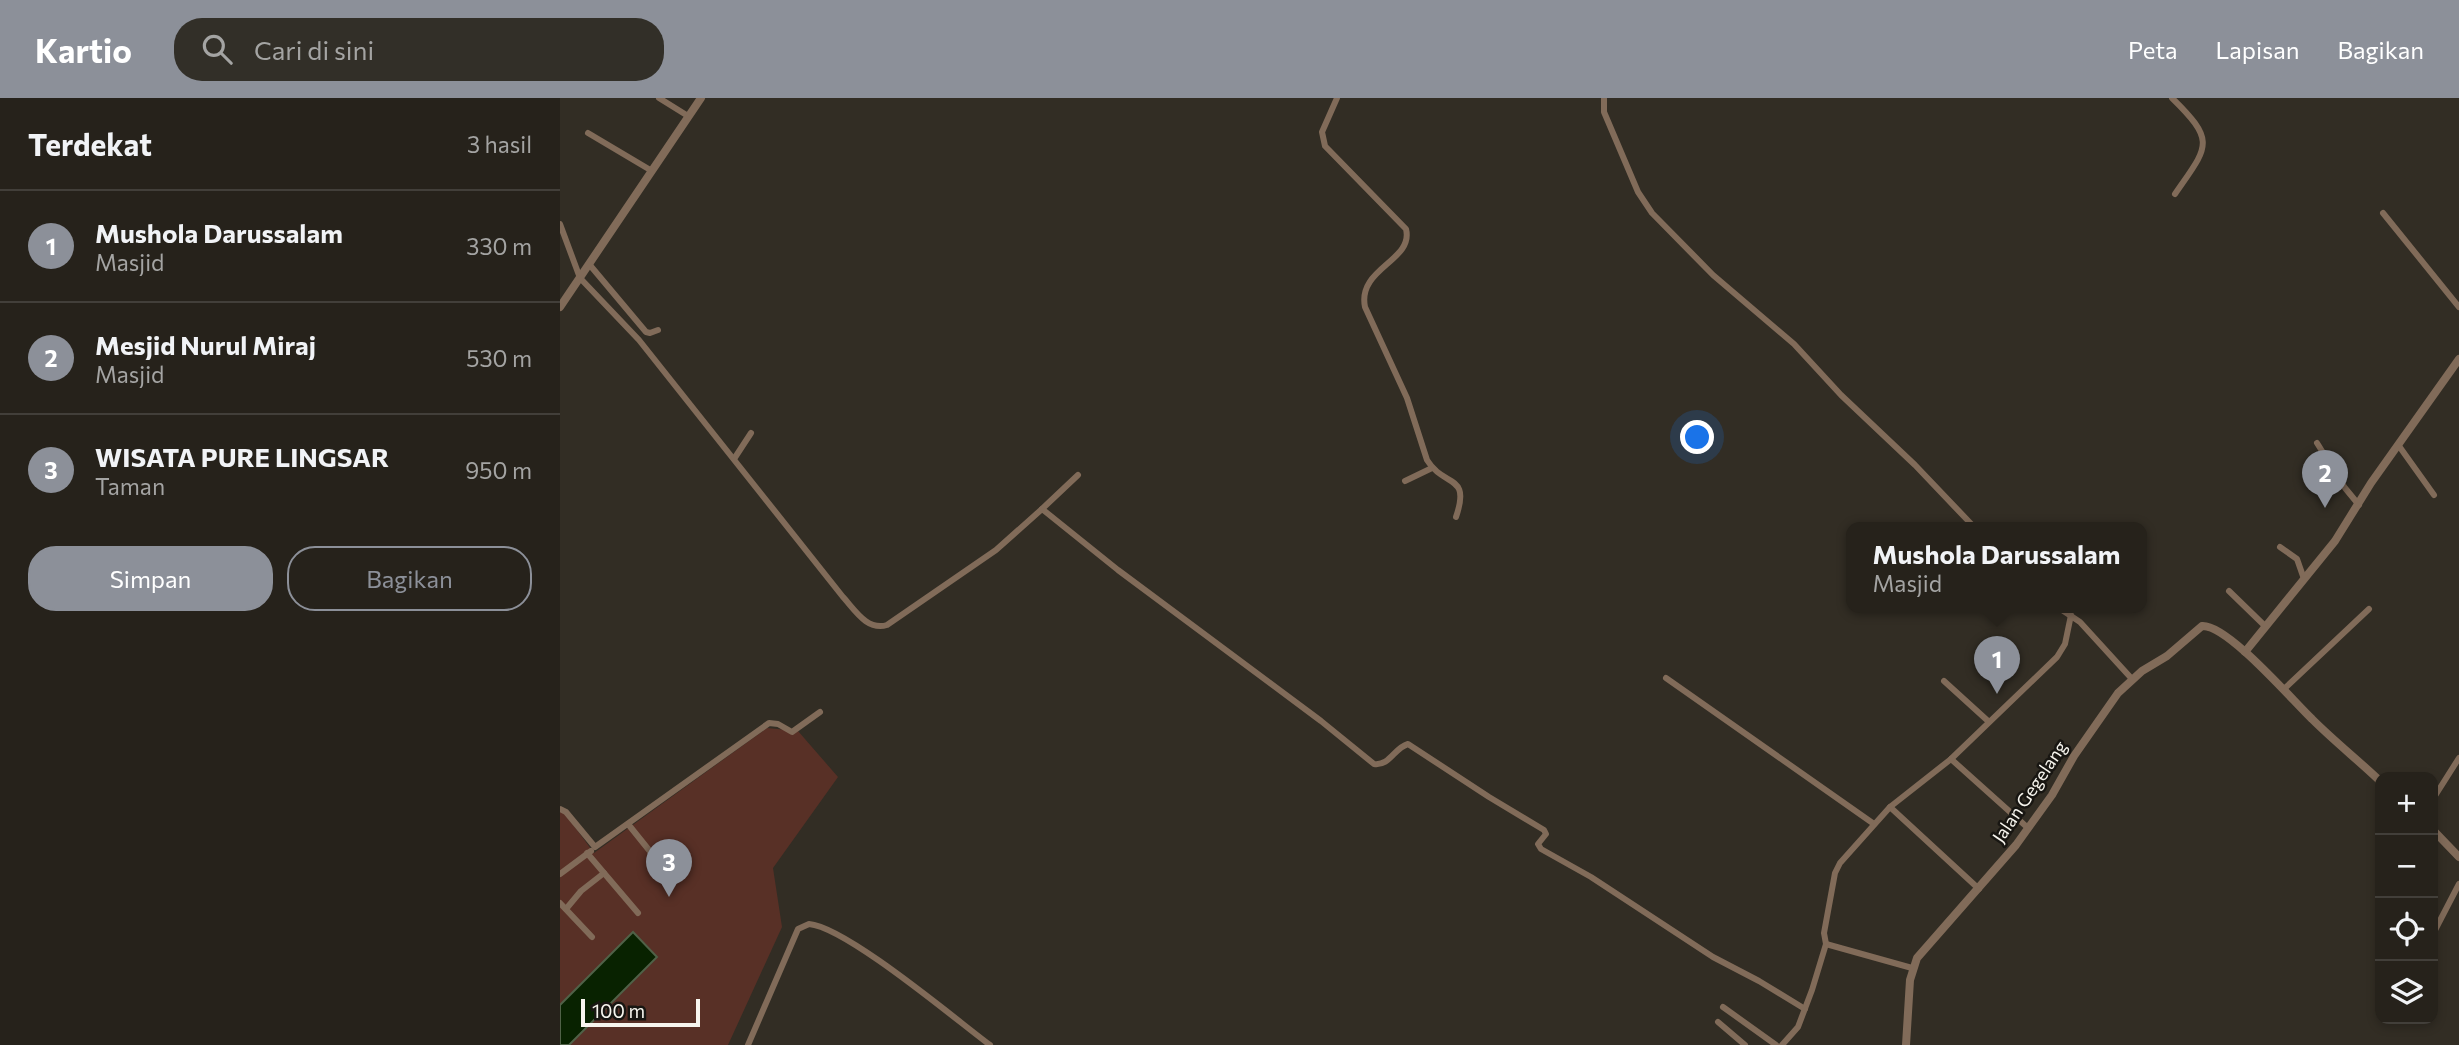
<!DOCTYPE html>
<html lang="id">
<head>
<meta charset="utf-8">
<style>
  body { margin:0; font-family:Commissioner,sans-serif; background:#322f28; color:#f1f3f6 }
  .controls { position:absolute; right:21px; bottom:21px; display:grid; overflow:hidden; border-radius:14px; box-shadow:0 4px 10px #0003 }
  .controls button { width:63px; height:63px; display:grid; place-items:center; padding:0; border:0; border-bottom:2px solid #423f3a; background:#26221b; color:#f1f3f6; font:35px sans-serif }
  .scale { position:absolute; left:21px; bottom:18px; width:119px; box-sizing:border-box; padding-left:7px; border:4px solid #f7f5ee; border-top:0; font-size:19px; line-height:24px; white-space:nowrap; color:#f7f5ee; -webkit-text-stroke:5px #181612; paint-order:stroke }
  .you { position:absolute; left:1138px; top:340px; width:24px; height:24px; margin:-18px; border:5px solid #fff; border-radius:50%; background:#1a73e8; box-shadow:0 0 0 10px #1a73e833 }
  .badge { display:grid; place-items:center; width:46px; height:46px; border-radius:50%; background:#8c9099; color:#fff; font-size:23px; font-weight:700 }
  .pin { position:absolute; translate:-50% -58px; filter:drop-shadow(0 2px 4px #0008) }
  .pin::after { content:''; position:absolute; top:37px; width:24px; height:21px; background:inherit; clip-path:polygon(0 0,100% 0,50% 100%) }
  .popup { position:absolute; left:1286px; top:424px; width:301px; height:91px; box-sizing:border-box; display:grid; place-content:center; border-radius:14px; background:#26221b; filter:drop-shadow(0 2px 5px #0005); font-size:23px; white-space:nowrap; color:#a4a4a3 }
  .popup b { font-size:26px; color:#f1f3f6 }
  .popup::after { content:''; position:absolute; left:50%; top:100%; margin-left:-14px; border:14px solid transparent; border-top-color:#26221b }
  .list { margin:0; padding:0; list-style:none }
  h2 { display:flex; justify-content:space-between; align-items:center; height:91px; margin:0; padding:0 28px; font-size:30px }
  h2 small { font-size:23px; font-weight:400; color:#a4a4a3 }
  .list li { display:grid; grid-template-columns:46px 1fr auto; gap:21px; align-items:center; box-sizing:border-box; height:112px; padding:0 28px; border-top:2px solid #423f3a }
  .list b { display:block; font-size:26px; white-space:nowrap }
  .list p { margin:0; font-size:23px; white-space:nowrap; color:#a4a4a3 }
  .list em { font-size:23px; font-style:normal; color:#a4a4a3 }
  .actions { display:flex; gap:14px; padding:21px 28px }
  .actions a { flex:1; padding:16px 0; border:2px solid #8c9099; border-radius:28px; text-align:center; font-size:24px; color:#8c9099 }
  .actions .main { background:#8c9099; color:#fff }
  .icon { flex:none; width:38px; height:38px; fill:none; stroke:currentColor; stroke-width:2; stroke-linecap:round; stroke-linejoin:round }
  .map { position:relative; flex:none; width:1899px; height:947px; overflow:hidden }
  header { display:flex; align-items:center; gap:42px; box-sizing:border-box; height:98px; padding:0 35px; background:#8c9099; color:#fff }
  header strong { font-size:33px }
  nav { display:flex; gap:38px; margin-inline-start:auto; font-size:24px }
  .search { width:490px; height:63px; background:#322f28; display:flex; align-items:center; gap:18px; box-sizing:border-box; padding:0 24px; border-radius:28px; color:#a4a4a3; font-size:26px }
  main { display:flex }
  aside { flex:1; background:#26221b }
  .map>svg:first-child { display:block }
</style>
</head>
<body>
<header>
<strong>Kartio</strong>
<div class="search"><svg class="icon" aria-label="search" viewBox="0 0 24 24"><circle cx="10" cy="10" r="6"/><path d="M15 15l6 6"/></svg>Cari di sini</div>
<nav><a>Peta</a><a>Lapisan</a><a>Bagikan</a></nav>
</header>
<main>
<aside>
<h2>Terdekat<small>3 hasil</small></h2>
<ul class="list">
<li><span class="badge">1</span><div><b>Mushola Darussalam</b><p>Masjid</p></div><em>330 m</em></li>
<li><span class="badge">2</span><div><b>Mesjid Nurul Miraj</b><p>Masjid</p></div><em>530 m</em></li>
<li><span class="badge">3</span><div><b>WISATA PURE LINGSAR</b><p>Taman</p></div><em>950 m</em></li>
</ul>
<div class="actions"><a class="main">Simpan</a><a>Bagikan</a></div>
</aside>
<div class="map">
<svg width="1899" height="947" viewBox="0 0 1899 947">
  <rect width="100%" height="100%" fill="#322d24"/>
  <!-- green -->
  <polygon fill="#583026" points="207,630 238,633 278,679 213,770 222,829 168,947 0,947 0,709 34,755"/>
  <!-- water -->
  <polygon fill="#082200" stroke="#506147" stroke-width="2" points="73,834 97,859 9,947 0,947 0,907"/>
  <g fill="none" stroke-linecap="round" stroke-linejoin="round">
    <!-- minor -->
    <g stroke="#816b59" stroke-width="6">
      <polyline points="99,0 128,18"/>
      <path d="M777,0L762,34L765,48L846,131C854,163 797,170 805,209L847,300L867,362C884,390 911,375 896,419"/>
      <polyline points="1044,0 1044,14 1078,94 1092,115 1153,177 1234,246 1281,297 1355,367 1415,430"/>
      <path d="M1612,0C1657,44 1648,48 1615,96"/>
      <polyline points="28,35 92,73"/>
      <polyline points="1823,115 1899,209"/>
      <path d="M0,126L20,180L79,242L283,499C295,512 307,533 327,527L436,452L482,411L558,472L761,623L814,666C830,668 834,650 848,646L929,699L984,732L986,736L978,746L981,751L1031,779L1153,859L1199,883L1245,911"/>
      <polyline points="29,166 86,234 90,235 98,232"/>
      <polyline points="1757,345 1785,390 1799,407"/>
      <polyline points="1839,348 1874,397"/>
      <polyline points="174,361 191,335"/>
      <polyline points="845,383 872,370"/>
      <polyline points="482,411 518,377"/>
      <polyline points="1720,449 1737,461 1744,481"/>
      <polyline points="1669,493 1705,528"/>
      <polyline points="1499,510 1520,524 1572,581"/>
      <polyline points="1106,580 1314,726"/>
      <polyline points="1384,583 1428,623"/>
      <polyline points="1723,592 1809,511"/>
      <polyline points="1391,661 1468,730"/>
      <polyline points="1873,701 1899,660"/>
      <polyline points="1330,709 1419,791"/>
      <polyline points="0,711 6,714 35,749 209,625 218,626 232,634 260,614"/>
      <polyline points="68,726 109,777"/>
      <polyline points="27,755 78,815"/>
      <polyline points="0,776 31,753"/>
      <polyline points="0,805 32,839"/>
      <polyline points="6,811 21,793 44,775"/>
      <polyline points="1873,836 1899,786"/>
      <polyline points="1266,846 1352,870"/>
      <polyline points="1163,909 1216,947"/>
      <polyline points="1158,924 1185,947"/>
      <path d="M188,947L238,831L249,826C286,829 395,921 430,947"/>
      <polyline points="1222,947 1238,929 1252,892 1266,846 1264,835 1275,775 1280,765 1330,709 1391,661 1497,559 1505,546 1511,517"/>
    </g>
    <!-- tertiary -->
    <g stroke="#816b59" stroke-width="8">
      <polyline points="0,209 141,0"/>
      <polyline points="1685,554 1775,443 1811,385 1899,261"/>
      <polyline points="1873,732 1899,759"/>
      <path d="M1346,947L1350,882L1357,860L1456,747L1492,697L1514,658L1558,595L1582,573L1607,558L1642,528C1667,526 1732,602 1752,621C1774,643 1798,662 1820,683"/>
    </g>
  </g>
  <g text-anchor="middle" stroke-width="5" stroke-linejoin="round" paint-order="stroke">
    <!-- street labels -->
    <g font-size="18" fill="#f7f5ee" stroke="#181612">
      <text transform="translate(1470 694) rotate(-56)" y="6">Jalan Gegelang</text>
    </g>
  </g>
</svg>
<div class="controls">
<button>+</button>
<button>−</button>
<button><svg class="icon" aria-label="locate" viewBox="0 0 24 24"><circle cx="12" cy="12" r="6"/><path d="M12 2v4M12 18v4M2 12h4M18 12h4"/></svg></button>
<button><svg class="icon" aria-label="layers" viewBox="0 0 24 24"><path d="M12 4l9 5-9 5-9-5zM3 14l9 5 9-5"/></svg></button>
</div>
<div class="scale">100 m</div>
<div class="you"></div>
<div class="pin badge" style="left:1437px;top:596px">1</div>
<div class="popup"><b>Mushola Darussalam</b>Masjid</div>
<div class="pin badge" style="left:1765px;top:410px">2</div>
<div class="pin badge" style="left:109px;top:799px">3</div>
</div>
</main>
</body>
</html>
